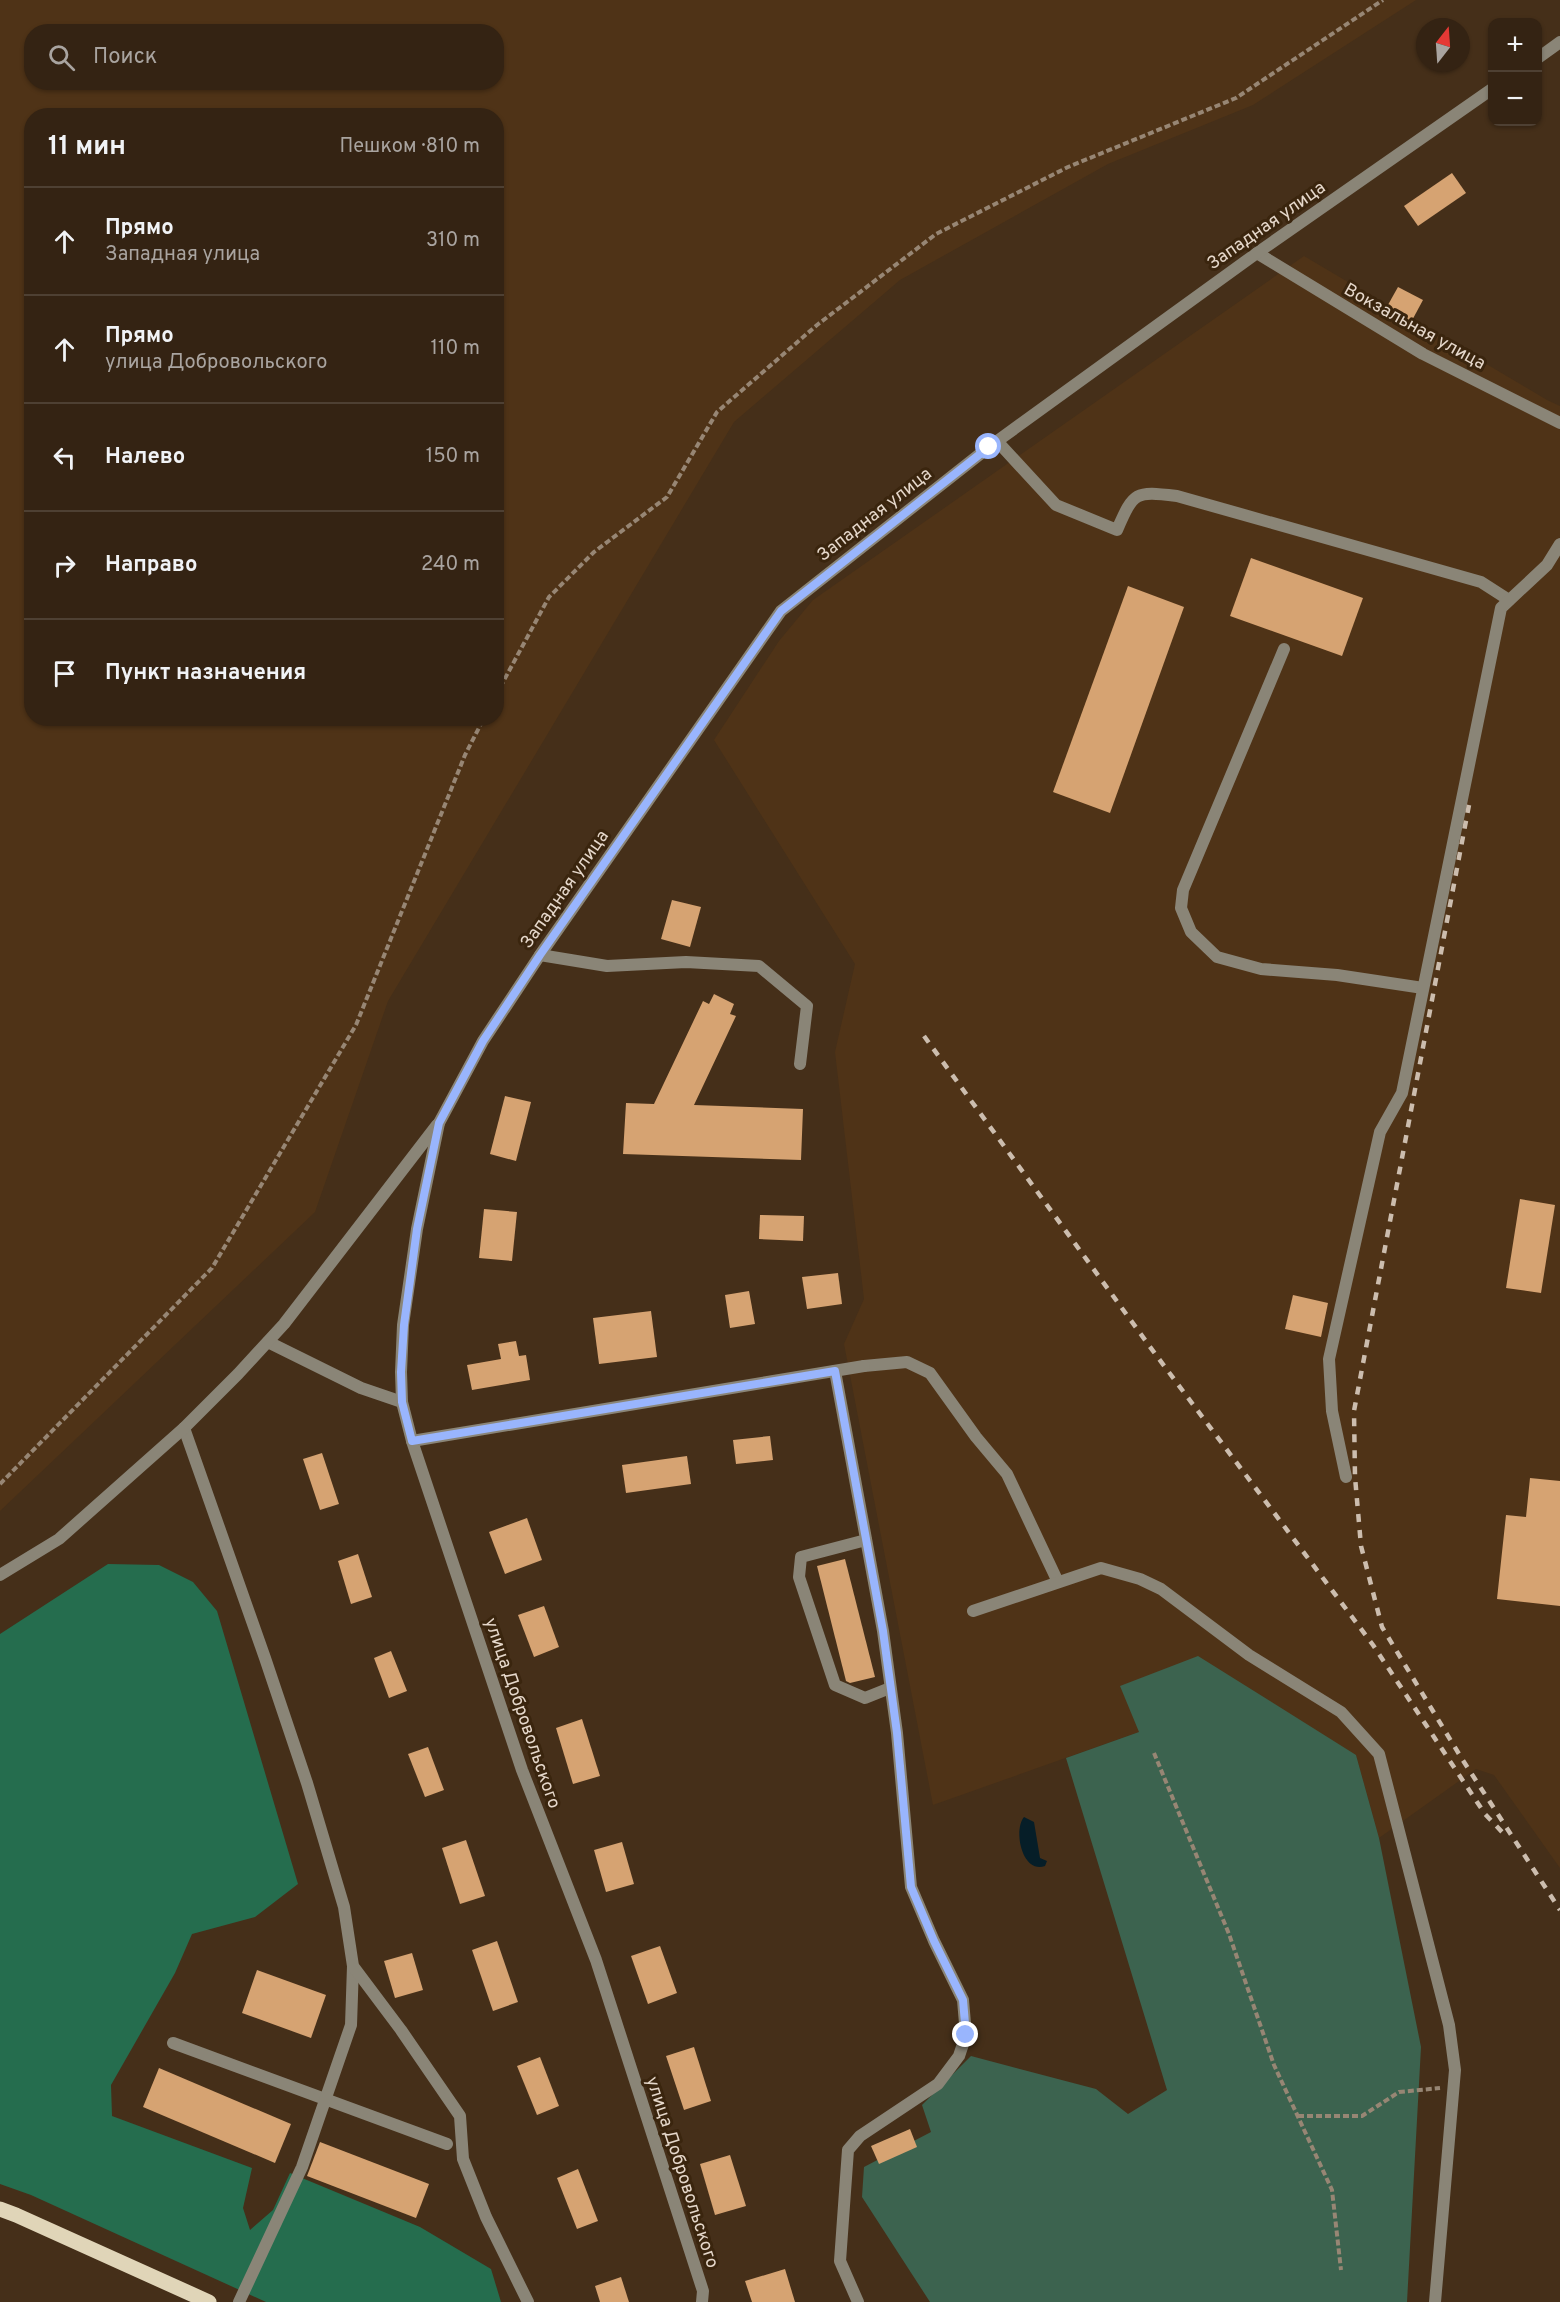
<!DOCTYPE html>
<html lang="ru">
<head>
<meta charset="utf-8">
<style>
  body { margin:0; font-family:Overpass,sans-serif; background:#3c2b1c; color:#f1f3f6 }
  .controls { position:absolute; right:18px; top:18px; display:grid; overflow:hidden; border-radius:12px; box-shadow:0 2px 4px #0004 }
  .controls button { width:54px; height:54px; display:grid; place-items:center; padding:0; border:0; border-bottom:2px solid #4e4033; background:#342313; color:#f1f3f6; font:30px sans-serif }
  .compass { position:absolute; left:1416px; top:18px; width:54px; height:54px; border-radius:50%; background:#342313; box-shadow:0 2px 4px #0004; rotate:17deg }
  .stop { position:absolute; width:18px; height:18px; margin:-14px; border:4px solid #99b5fd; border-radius:50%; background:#fff }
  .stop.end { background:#99b5fd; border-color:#fff; box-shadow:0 2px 6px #0008 }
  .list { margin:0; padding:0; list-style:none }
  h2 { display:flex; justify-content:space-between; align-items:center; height:78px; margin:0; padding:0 24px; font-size:26px }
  h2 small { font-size:20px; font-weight:400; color:#a9a4a0 }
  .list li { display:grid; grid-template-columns:39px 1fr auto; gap:18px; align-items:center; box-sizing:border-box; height:108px; padding:0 24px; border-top:2px solid #4e4033 }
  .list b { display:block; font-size:22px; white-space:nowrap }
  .list p { margin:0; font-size:20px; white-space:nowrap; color:#a9a4a0 }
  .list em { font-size:20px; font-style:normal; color:#a9a4a0 }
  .icon { flex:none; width:33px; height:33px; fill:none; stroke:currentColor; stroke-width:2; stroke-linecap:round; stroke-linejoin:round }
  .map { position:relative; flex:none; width:1560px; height:2302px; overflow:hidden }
  .search { position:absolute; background:#342313; box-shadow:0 2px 4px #0004; left:24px; top:24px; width:480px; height:66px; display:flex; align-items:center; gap:15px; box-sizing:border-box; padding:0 21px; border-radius:24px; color:#a9a4a0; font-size:22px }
  .panel { position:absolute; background:#342313; box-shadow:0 2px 4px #0004; left:24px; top:108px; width:480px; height:618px; border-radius:24px }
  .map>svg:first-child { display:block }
</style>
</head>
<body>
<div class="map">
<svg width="1560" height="2302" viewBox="0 0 1560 2302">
  <rect width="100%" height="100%" fill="#452f19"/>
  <!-- built -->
  <g fill="#4f3317" fill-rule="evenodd">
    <path d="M0,0H1416L1253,105L1108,164L900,280L734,422L388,1001L315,1212L0,1511ZM32,32H496V82H32ZM32,116H496V718H32Z"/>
    <polygon points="1304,256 1547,400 1560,406 1560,1868 1494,1775 1476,1769 1379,1838 1356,1755 1139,1732 933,1805 844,1344 864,1299 835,1052 855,964 714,740 779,641 813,600"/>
  </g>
  <!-- green -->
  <polygon fill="#3c634f" points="1198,1656 1356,1755 1379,1838 1421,2047 1407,2302 930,2302 862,2197 864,2167 931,2132 922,2105 971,2056 1096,2089 1128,2114 1167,2090 1066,1758 1139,1732 1120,1686"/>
  <!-- forest -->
  <polygon fill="#256d4e" points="108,1564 159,1565 193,1582 217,1611 298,1884 255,1917 192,1934 175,1973 111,2085 112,2116 252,2168 243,2208 250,2230 273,2210 290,2173 420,2227 491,2269 501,2302 266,2302 31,2195 0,2184 0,1634"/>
  <!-- water -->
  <path fill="#061e28" d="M1024,1817L1034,1822L1040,1858L1047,1861L1045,1866C1022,1874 1013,1830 1024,1817Z"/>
  <!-- building -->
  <g fill="#d6a372">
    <polygon points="1452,173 1466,193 1418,226 1404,206"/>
    <polygon points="1398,287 1423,300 1409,326 1384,312"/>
    <polygon points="1251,558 1363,598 1342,656 1230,616"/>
    <polygon points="1128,586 1184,607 1110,813 1053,792"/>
    <polygon points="672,900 701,907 690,947 661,939"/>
    <polygon points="714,994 734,1004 730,1014 736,1016 694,1105 803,1109 801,1160 623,1154 626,1103 654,1104 703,1001 709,1004"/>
    <polygon points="505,1096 531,1102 516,1161 490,1154"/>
    <polygon points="1520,1199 1555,1205 1541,1293 1506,1288"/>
    <polygon points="484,1209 517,1212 512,1261 479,1258"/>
    <polygon points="760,1215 804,1216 803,1241 759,1239"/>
    <polygon points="838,1273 842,1304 807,1309 802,1277"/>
    <polygon points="749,1291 755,1324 730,1328 725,1295"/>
    <polygon points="1293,1295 1328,1303 1321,1337 1285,1329"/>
    <polygon points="651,1311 657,1357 599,1364 593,1318"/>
    <polygon points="516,1341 519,1356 526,1355 530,1380 472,1390 467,1365 501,1359 498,1344"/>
    <polygon points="770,1436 773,1460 736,1464 733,1440"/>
    <polygon points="322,1453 339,1504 320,1510 303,1459"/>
    <polygon points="687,1456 691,1484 626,1493 622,1465"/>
    <polygon points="1530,1478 1560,1481 1560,1606 1497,1599 1506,1515 1526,1517"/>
    <polygon points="527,1518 542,1560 505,1574 489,1532"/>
    <polygon points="358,1554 372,1597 351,1604 338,1561"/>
    <polygon points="845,1559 875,1677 850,1683 846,1681 817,1566"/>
    <polygon points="544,1606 559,1647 534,1657 518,1615"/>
    <polygon points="391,1651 407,1691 389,1698 374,1658"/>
    <polygon points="582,1719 600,1776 573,1784 556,1728"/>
    <polygon points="428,1747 444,1790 425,1797 408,1754"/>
    <polygon points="466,1840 485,1896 460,1904 442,1848"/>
    <polygon points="622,1842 634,1884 606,1892 594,1850"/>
    <polygon points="497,1941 518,2002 493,2011 472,1950"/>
    <polygon points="660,1946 677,1993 648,2004 631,1956"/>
    <polygon points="412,1953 423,1990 395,1998 384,1961"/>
    <polygon points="257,1970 326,1995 311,2038 242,2013"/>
    <polygon points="694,2047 711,2101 684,2110 666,2056"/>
    <polygon points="540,2057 559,2106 537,2115 517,2066"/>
    <polygon points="159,2068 291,2124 275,2163 143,2107"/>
    <polygon points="910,2129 917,2147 879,2164 871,2146"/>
    <polygon points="320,2142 429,2184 416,2218 307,2176"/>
    <polygon points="730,2155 746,2206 715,2215 700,2164"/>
    <polygon points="578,2169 598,2221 577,2229 557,2178"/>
    <polygon points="785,2269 795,2302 752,2302 745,2281"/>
    <polygon points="621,2277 629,2302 600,2302 595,2286"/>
  </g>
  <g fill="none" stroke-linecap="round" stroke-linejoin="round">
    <!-- path -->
    <g stroke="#978674" stroke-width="4" stroke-dasharray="6 3" stroke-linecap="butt">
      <polyline points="496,695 549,597 594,552 667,497 717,412 817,325 936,234 1068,167 1236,98 1383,0"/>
      <polyline points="0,1484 212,1268 356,1025 465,755 484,718"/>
      <polyline points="1154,1753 1229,1934 1274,2065 1332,2190 1341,2270"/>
      <polyline points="1298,2116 1362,2116 1399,2092 1440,2088"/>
    </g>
    <!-- service -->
    <g stroke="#8a8577" stroke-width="12">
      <path d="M997,441L1056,505L1117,530C1134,491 1135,491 1177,496L1481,582L1509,600"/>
      <polyline points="1284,649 1183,890 1181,908 1191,932 1217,957 1261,969 1337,975 1423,988"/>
      <polyline points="540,955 607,966 686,962 759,966 807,1006 800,1064"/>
      <polyline points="864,1366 907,1362 930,1373 976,1437 1007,1474 1058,1582"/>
      <polyline points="1346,1477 1332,1411 1329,1359 1380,1132 1402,1093 1501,608 1547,565 1560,544"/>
      <polyline points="866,1540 801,1557 799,1577 835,1685 865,1698 890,1688"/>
      <polyline points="173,2043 447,2144"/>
      <polyline points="239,2302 302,2167 351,2025 353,1966"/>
    </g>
    <!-- minor -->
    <g stroke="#8a8577" stroke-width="12">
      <polyline points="1538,58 1560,42"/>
      <polyline points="1257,253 1423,354 1560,423"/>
      <polyline points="439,1123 483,1041 540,955 781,611 989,447 1257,253 1492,89"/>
      <polyline points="268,1342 361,1388 402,1402"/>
      <polyline points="835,1371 883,1631 897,1733 911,1887 934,1941 963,2000 966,2035 959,2056 938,2084 860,2136 848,2150 840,2261 858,2302"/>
      <polyline points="184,1428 265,1658 307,1783 344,1907 353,1966 401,2030 460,2116 463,2159 486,2217 528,2302"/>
      <polyline points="412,1441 864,1366"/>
      <polyline points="973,1611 1101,1568 1140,1579 1161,1589 1249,1655 1341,1712 1379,1754 1449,2025 1455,2070 1435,2302"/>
    </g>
    <!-- tertiary -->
    <g stroke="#8a8577" stroke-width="12">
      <polyline points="439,1123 417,1229 403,1325 401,1372 402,1402 412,1441 522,1770 596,1960 703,2291 702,2302"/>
      <polyline points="0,1575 59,1539 184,1428 238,1374 284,1324 437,1125"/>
    </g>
    <!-- primary -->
    <polyline stroke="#e0d5b8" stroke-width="15" points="0,2209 16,2215 209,2302"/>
    <!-- rail -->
    <g stroke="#ccbdae" stroke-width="4.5" stroke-dasharray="8 8" stroke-linecap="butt">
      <polyline points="1469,805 1354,1411 1355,1477 1361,1546 1382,1627 1462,1759 1560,1910"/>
      <polyline points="924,1036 1156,1355 1373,1645 1485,1814 1502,1832"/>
    </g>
  </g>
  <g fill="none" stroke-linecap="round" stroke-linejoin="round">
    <!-- route -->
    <polyline stroke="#99b5fd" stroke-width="8" points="966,2035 963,2000 934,1941 911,1887 897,1733 883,1631 835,1371 412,1441 402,1402 401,1372 404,1325 417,1229 439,1123 483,1041 540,955 781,611 989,447"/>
  </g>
  <g text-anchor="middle" stroke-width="6" stroke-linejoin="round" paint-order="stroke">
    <!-- street labels -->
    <g font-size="18" fill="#e6d8cb" stroke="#3a250e">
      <text transform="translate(1266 225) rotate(-35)" y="6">Западная улица</text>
      <text transform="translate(1415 326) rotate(29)" y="6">Вокзальная улица</text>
      <text transform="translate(874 514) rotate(-38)" y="6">Западная улица</text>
      <text transform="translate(564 889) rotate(-55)" y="6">Западная улица</text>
      <text transform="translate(523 1713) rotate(71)" y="6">улица Добровольского</text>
      <text transform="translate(683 2172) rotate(72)" y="6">улица Добровольского</text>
    </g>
  </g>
</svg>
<div class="controls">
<button>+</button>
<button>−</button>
</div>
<svg class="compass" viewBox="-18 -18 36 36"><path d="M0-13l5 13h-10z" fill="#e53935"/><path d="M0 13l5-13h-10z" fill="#a9a4a0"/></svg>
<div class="stop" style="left:989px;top:447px"></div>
<div class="stop end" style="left:966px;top:2035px"></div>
<div class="search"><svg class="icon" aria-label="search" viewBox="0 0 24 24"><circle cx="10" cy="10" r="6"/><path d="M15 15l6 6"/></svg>Поиск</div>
<section class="panel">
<h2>11 мин<small>Пешком · 810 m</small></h2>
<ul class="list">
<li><svg class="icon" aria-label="ahead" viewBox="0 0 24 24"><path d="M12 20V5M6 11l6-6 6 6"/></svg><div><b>Прямо</b><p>Западная улица</p></div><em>310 m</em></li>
<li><svg class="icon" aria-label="ahead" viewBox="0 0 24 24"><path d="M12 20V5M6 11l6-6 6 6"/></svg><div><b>Прямо</b><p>улица Добровольского</p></div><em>110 m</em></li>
<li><svg class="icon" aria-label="left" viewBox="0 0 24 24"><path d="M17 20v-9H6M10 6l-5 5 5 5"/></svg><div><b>Налево</b></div><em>150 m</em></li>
<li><svg class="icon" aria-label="right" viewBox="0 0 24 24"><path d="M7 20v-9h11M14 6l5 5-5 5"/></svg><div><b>Направо</b></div><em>240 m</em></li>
<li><svg class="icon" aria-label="arrive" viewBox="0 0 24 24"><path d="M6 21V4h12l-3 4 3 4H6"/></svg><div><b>Пункт назначения</b></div></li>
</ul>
</section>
</div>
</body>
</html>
